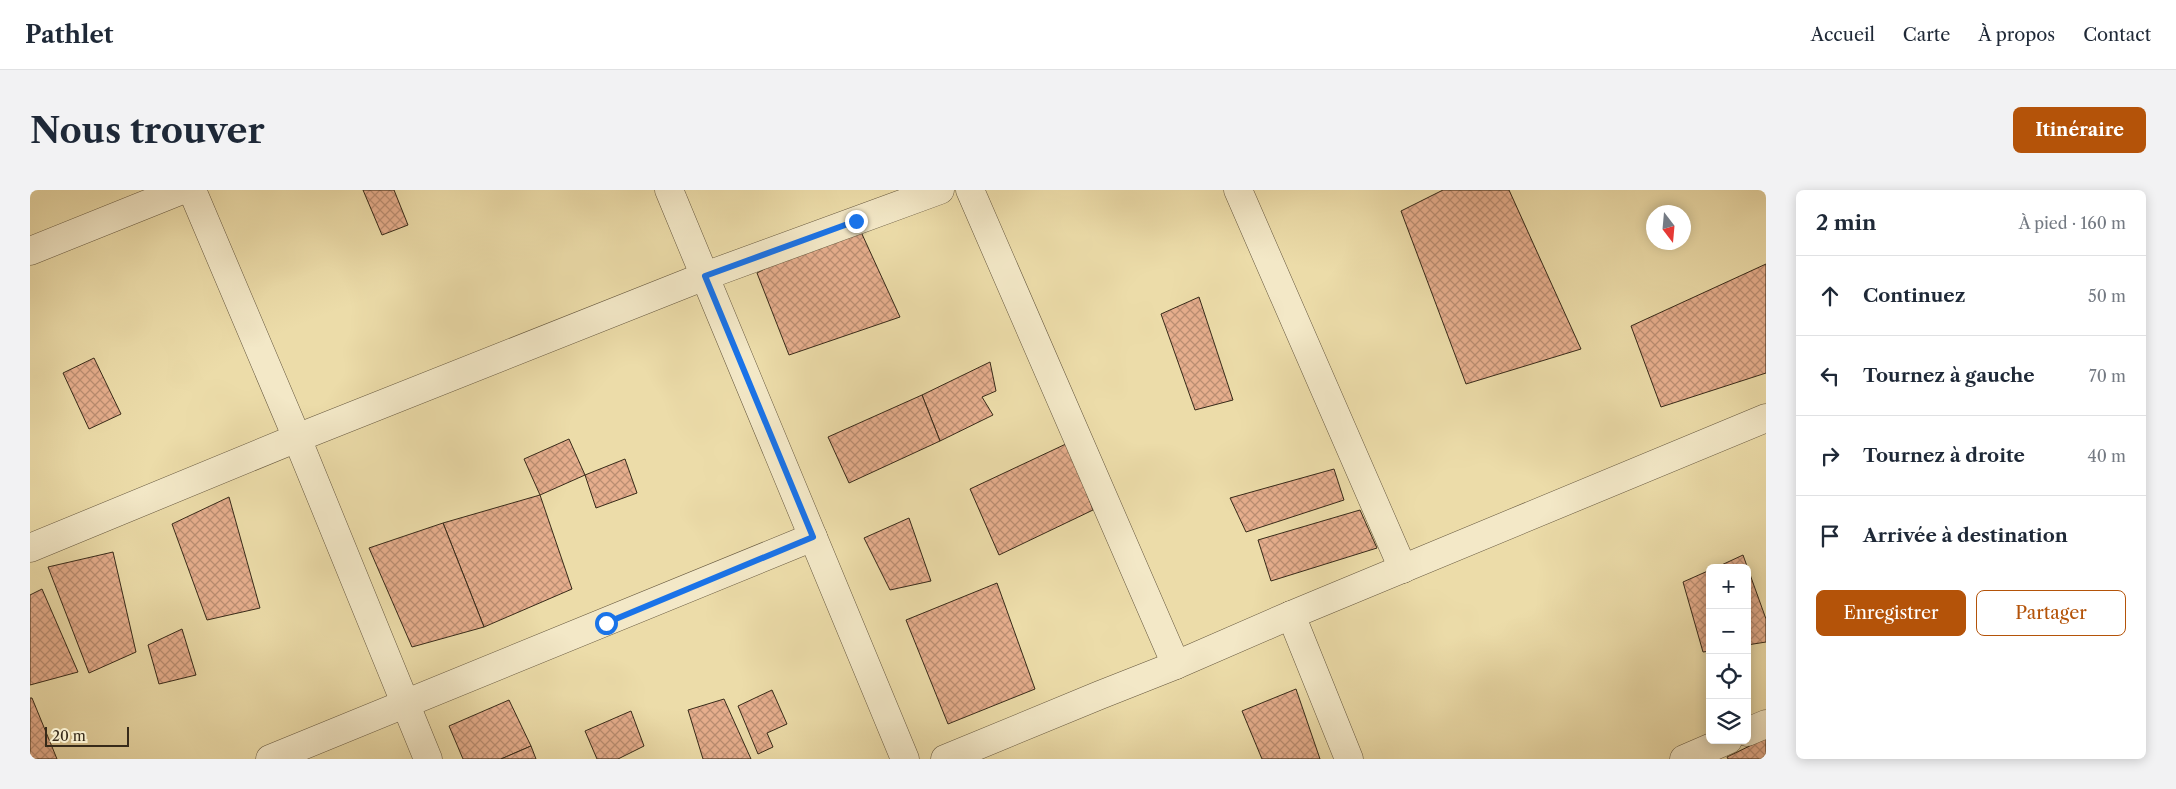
<!DOCTYPE html>
<html lang="fr">
<head>
<meta charset="utf-8">
<style>
  body { margin:0; font-family:"Libre Caslon Text",serif; background:#f2f2f3; color:#1f2937 }
  .controls { position:absolute; right:15px; bottom:15px; display:grid; overflow:hidden; border-radius:8px; box-shadow:0 2px 12px #0003 }
  .controls button { width:45px; height:45px; display:grid; place-items:center; padding:0; border:0; border-bottom:1px solid #e0e1e3; background:#fff; color:#1f2937; font:25px sans-serif }
  .compass { position:absolute; left:1616px; top:15px; width:45px; height:45px; border-radius:50%; background:#fff; box-shadow:0 2px 12px #0003; rotate:164deg }
  .scale { position:absolute; left:15px; bottom:12px; width:84px; box-sizing:border-box; padding-left:5px; border:2px solid #372a19; border-top:0; font-size:14px; line-height:18px; white-space:nowrap; color:#372a19; -webkit-text-stroke:4px #f3e8c7; paint-order:stroke }
  .stop { position:absolute; width:15px; height:15px; margin:-11px; border:4px solid #1a73e8; border-radius:50%; background:#fff }
  .stop.end { background:#1a73e8; border-color:#fff; box-shadow:0 1px 5px #0008 }
  .list { margin:0; padding:0; list-style:none }
  h2 { display:flex; justify-content:space-between; align-items:center; height:65px; margin:0; padding:0 20px; font-size:21px }
  h2 small { font-size:16px; font-weight:400; color:#747a83 }
  .list li { display:grid; grid-template-columns:32px 1fr auto; gap:15px; align-items:center; box-sizing:border-box; height:80px; padding:0 20px; border-top:1px solid #e0e1e3 }
  .list b { display:block; font-size:19px; white-space:nowrap }
  .list em { font-size:16px; font-style:normal; color:#747a83 }
  .actions { display:flex; gap:10px; padding:15px 20px }
  .actions a { flex:1; padding:11px 0; border:1px solid #b45309; border-radius:8px; text-align:center; font-size:18px; color:#b45309 }
  .actions .main { background:#b45309; color:#fff }
  .icon { flex:none; width:28px; height:28px; fill:none; stroke:currentColor; stroke-width:2; stroke-linecap:round; stroke-linejoin:round }
  .map { position:relative; flex:none; width:1736px; height:569px; overflow:hidden; border-radius:8px }
  header { display:flex; align-items:center; gap:30px; box-sizing:border-box; height:70px; padding:0 25px; background:#fff; border-bottom:1px solid #e0e1e3 }
  header strong { font-size:24px }
  nav { display:flex; gap:28px; margin-inline-start:auto; font-size:18px }
  .intro { display:flex; align-items:center; justify-content:space-between; box-sizing:border-box; height:120px; padding:0 30px }
  h1 { margin:0; font-size:35px }
  .button { padding:12px 22px; border-radius:8px; background:#b45309; color:#fff; font-size:18px; font-weight:700 }
  main { display:flex; gap:30px; padding:0 30px }
  aside { flex:1; background:#fff; border-radius:8px; box-shadow:0 2px 12px #0003 }
  .map>svg:first-child { display:block }
</style>
</head>
<body>
<header>
<strong>Pathlet</strong>
<nav><a>Accueil</a><a>Carte</a><a>À propos</a><a>Contact</a></nav>
</header>
<div class="intro"><h1>Nous trouver</h1><a class="button">Itinéraire</a></div>
<main>
<div class="map">
<svg width="1736" height="569" viewBox="0 0 1736 569">
  <defs>
    <pattern id="building-cross-hatch" width="8" height="8" patternUnits="userSpaceOnUse" patternTransform="scale(1.25)"><rect width="8" height="8" fill="#e6ae8d"/><path d="M0 0l8 8M0 8l8-8" fill="none" stroke="#bb8e72"/></pattern>
  </defs>
  <rect width="100%" height="100%" fill="#ecdca9"/>
  <filter id="stains"><feTurbulence type="fractalNoise" baseFrequency=".004" numOctaves="4"/><feColorMatrix values="0 0 0 0 .2 0 0 0 0 .09 0 0 0 0 .02 0 0 0 .5 -.17"/></filter>
  <radialGradient id="worn" r=".72"><stop offset=".6" stop-color="#630" stop-opacity="0"/><stop offset="1" stop-color="#630" stop-opacity=".3"/></radialGradient>
  <!-- building -->
  <g fill="url(#building-cross-hatch)" stroke="#372a19">
    <polygon points="333,0 364,0 378,35 352,45"/>
    <polygon points="1413,0 1479,0 1551,159 1436,194 1371,21"/>
    <polygon points="826,31 870,127 759,165 727,83"/>
    <polygon points="1736,74 1736,183 1631,217 1601,136"/>
    <polygon points="1169,107 1203,210 1165,220 1131,124"/>
    <polygon points="64,168 91,224 59,239 33,183"/>
    <polygon points="960,172 966,201 952,207 963,225 910,251 892,205"/>
    <polygon points="892,205 910,251 819,293 798,247"/>
    <polygon points="539,249 555,285 510,305 494,269"/>
    <polygon points="1038,253 1063,320 969,365 940,299"/>
    <polygon points="595,269 607,303 566,318 555,285"/>
    <polygon points="1304,279 1314,310 1216,342 1200,308"/>
    <polygon points="510,305 542,399 454,437 413,333"/>
    <polygon points="199,307 230,418 177,430 142,334"/>
    <polygon points="1330,320 1347,358 1241,391 1228,350"/>
    <polygon points="879,328 901,391 860,400 834,348"/>
    <polygon points="413,333 454,437 382,457 339,358"/>
    <polygon points="83,362 106,462 59,483 18,377"/>
    <polygon points="1713,365 1736,429 1736,452 1717,455 1717,378 1685,378"/>
    <polygon points="1680,380 1680,461 1673,462 1653,392"/>
    <polygon points="967,393 1005,499 918,534 876,430"/>
    <polygon points="12,399 48,482 0,495 0,405"/>
    <polygon points="152,439 166,485 129,494 118,455"/>
    <polygon points="1266,499 1290,569 1232,569 1212,521"/>
    <polygon points="742,500 757,534 737,543 743,557 728,564 708,516"/>
    <polygon points="0,508 2,508 27,569 0,569"/>
    <polygon points="694,509 721,569 673,569 658,520"/>
    <polygon points="479,510 501,556 471,569 433,569 419,536"/>
    <polygon points="601,521 614,556 588,569 567,569 555,541"/>
    <polygon points="1736,548 1736,569 1698,569 1697,567"/>
    <polygon points="501,556 506,569 471,569"/>
  </g>
  <g fill="none" stroke-linecap="round" stroke-linejoin="round">
    <!-- minor casing -->
    <g stroke="#64563d" stroke-width="29">
      <g id="minor">
        <polyline points="162,0 267,248 398,569"/>
        <polyline points="639,0 875,569"/>
        <polyline points="940,0 1146,475"/>
        <polyline points="1208,0 1373,379"/>
        <polyline points="0,61 152,0"/>
        <polyline points="0,358 267,248 675,86 910,0"/>
        <polyline points="1261,425 1319,569"/>
        <polyline points="1717,542 1736,534"/>
        <polyline points="240,569 783,347"/>
        <polyline points="915,569 1070,505 1146,475 1261,425 1736,228"/>
        <polyline points="1654,569 1698,550"/>
      </g>
    </g>
    <!-- minor -->
    <use href="#minor" stroke="#f3e8c7" stroke-width="28"/>
  </g>
  <g fill="none" stroke-linecap="round" stroke-linejoin="round">
    <!-- route -->
    <polyline stroke="#1a73e8" stroke-width="6" points="576,433 783,347 675,86 826,31"/>
  </g>
  <rect width="100%" height="100%" filter="url(#stains)"/>
  <rect width="100%" height="100%" fill="url(#worn)"/>
</svg>
<div class="controls">
<button>+</button>
<button>−</button>
<button><svg class="icon" aria-label="locate" viewBox="0 0 24 24"><circle cx="12" cy="12" r="6"/><path d="M12 2v4M12 18v4M2 12h4M18 12h4"/></svg></button>
<button><svg class="icon" aria-label="layers" viewBox="0 0 24 24"><path d="M12 4l9 5-9 5-9-5zM3 14l9 5 9-5"/></svg></button>
</div>
<svg class="compass" viewBox="-18 -18 36 36"><path d="M0-13l5 13h-10z" fill="#e53935"/><path d="M0 13l5-13h-10z" fill="#747a83"/></svg>
<div class="scale">20 m</div>
<div class="stop" style="left:576px;top:433px"></div>
<div class="stop end" style="left:826px;top:31px"></div>
</div>
<aside>
<h2>2 min<small>À pied · 160 m</small></h2>
<ul class="list">
<li><svg class="icon" aria-label="ahead" viewBox="0 0 24 24"><path d="M12 20V5M6 11l6-6 6 6"/></svg><div><b>Continuez</b></div><em>50 m</em></li>
<li><svg class="icon" aria-label="left" viewBox="0 0 24 24"><path d="M17 20v-9H6M10 6l-5 5 5 5"/></svg><div><b>Tournez à gauche</b></div><em>70 m</em></li>
<li><svg class="icon" aria-label="right" viewBox="0 0 24 24"><path d="M7 20v-9h11M14 6l5 5-5 5"/></svg><div><b>Tournez à droite</b></div><em>40 m</em></li>
<li><svg class="icon" aria-label="arrive" viewBox="0 0 24 24"><path d="M6 21V4h12l-3 4 3 4H6"/></svg><div><b>Arrivée à destination</b></div></li>
</ul>
<div class="actions"><a class="main">Enregistrer</a><a>Partager</a></div>
</aside>
</main>
</body>
</html>
